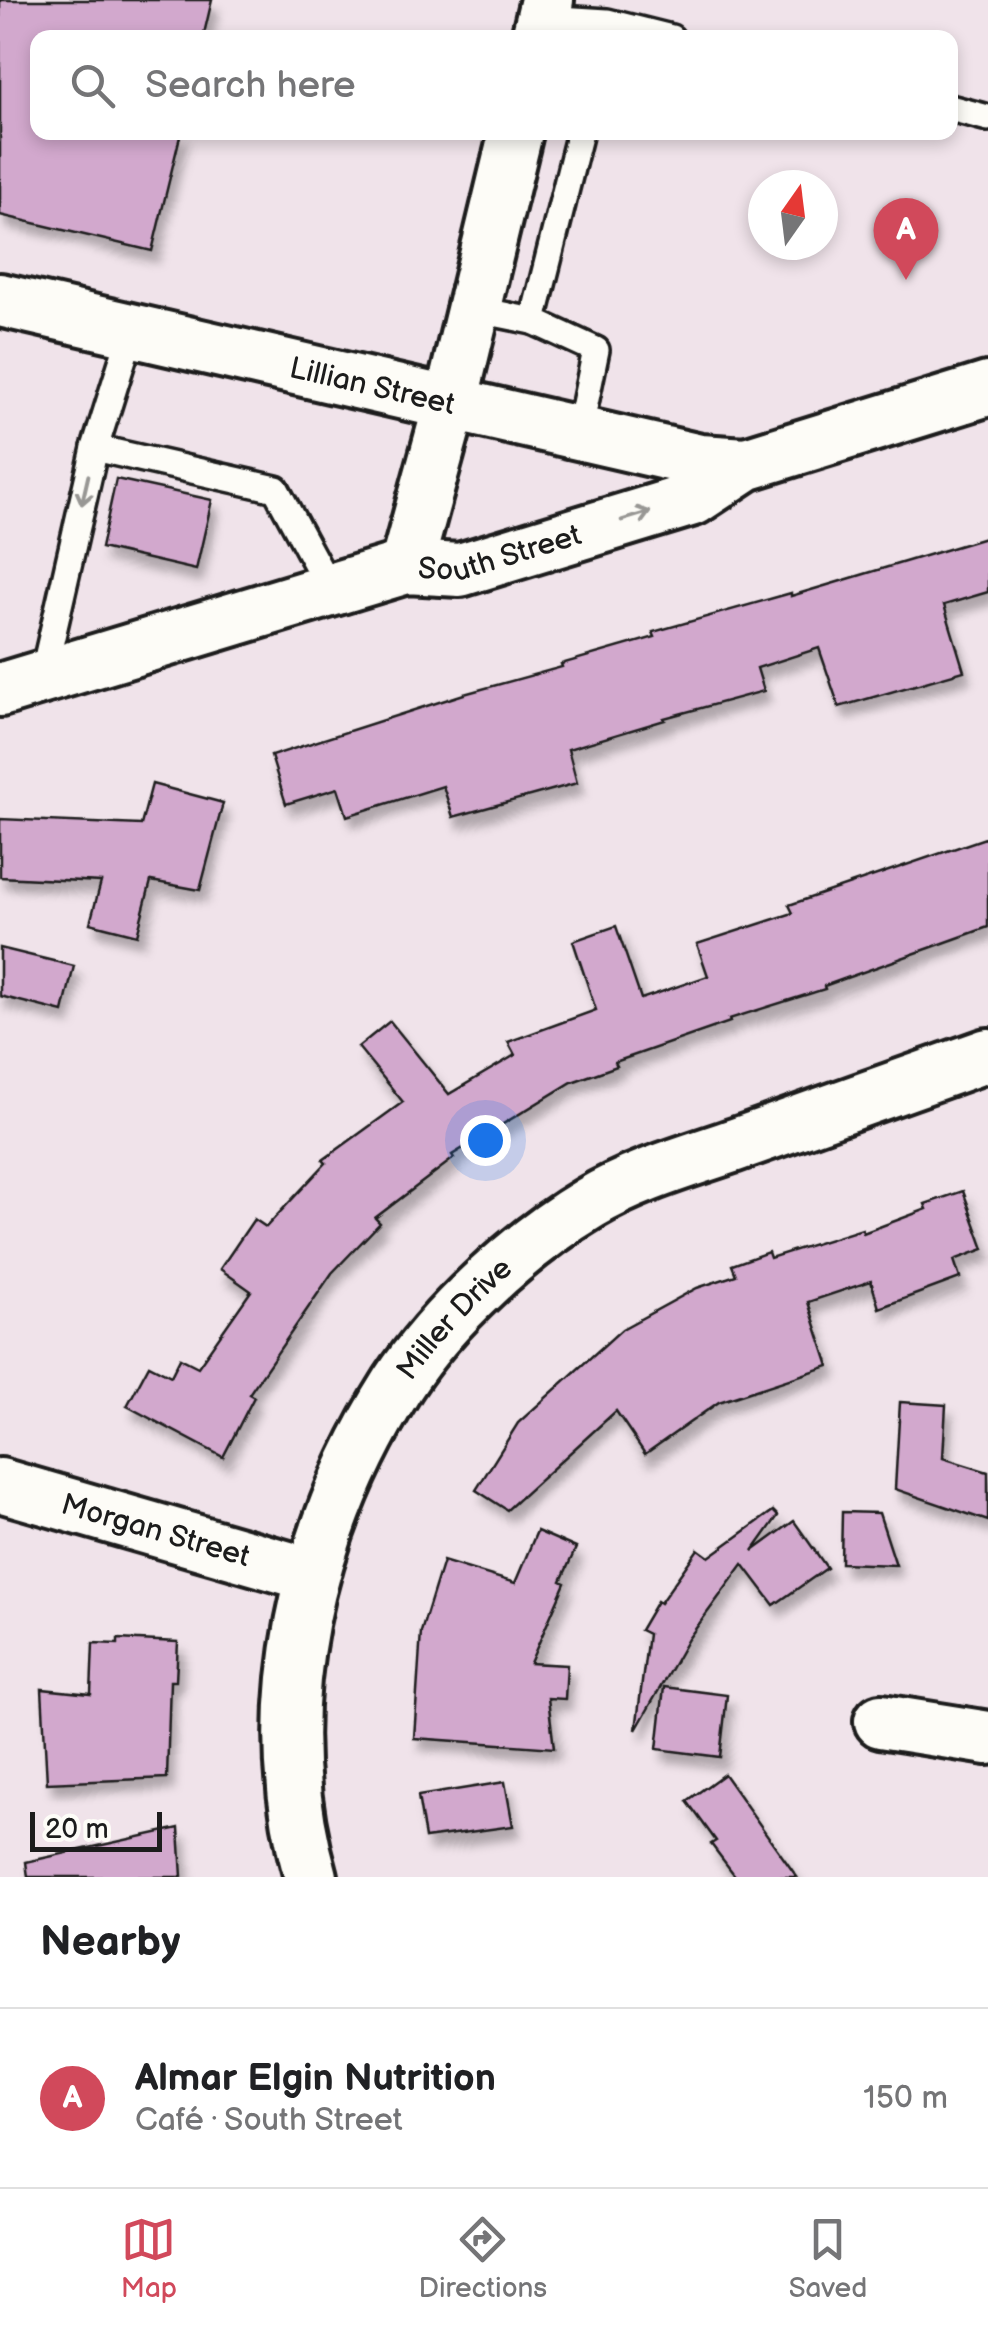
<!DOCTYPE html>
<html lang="en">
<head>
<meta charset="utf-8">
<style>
  body { margin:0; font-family:"Balsamiq Sans",sans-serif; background:#f6f6f6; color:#202124 }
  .compass { position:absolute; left:748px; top:170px; width:90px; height:90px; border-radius:50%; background:#fff; box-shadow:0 5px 15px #0003; rotate:14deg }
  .scale { position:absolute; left:30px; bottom:25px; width:132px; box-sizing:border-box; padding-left:10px; border:5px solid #1c1c1c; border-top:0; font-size:28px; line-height:35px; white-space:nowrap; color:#1c1c1c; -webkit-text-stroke:8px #fdfcf7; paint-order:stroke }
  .you { position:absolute; left:485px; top:1140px; width:35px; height:35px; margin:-25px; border:8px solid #fff; border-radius:50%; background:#1a73e8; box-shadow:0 0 0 15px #1a73e833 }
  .badge { display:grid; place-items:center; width:65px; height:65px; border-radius:50%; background:#d1495b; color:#fff; font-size:32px; font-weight:700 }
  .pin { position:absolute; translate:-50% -82px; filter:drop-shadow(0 2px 5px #0008) }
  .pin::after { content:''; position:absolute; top:52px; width:35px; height:30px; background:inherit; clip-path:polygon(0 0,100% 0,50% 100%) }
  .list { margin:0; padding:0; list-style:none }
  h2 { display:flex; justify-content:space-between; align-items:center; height:130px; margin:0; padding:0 40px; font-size:42px }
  h2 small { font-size:32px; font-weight:400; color:#757577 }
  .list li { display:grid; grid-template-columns:65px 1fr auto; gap:30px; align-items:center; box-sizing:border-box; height:180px; padding:0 40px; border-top:2px solid #e0e0e0 }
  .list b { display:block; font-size:38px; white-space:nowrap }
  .list p { margin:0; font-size:32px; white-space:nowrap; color:#757577 }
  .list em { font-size:32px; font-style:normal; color:#757577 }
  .icon { flex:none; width:55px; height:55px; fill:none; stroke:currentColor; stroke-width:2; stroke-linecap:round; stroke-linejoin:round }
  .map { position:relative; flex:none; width:988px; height:1877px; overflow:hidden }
  .search { position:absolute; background:#fff; box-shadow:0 5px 15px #0003; left:30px; right:30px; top:30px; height:110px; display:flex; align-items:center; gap:25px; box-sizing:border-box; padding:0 35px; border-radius:20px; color:#757577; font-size:38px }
  .sheet { height:310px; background:#fff }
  nav { display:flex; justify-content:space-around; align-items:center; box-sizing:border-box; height:140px; border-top:2px solid #e0e0e0; background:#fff; font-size:28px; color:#757577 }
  nav a { display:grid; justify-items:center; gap:5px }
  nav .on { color:#d1495b }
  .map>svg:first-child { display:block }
</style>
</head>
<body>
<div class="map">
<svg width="988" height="1877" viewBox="0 0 988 1877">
  <defs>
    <filter id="shadow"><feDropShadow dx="6" dy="11" stdDeviation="5" flood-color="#0004"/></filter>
  </defs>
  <rect width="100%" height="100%" fill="#f0e3ea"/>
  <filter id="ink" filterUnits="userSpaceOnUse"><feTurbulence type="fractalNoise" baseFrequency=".01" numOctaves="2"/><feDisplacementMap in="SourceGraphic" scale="20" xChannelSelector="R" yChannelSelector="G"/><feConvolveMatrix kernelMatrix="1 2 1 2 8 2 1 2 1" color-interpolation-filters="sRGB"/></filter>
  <g filter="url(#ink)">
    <!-- building -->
    <g fill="#d2a8cd" stroke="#1c1c1c" stroke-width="2.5" filter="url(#shadow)">
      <polygon points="0,0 212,0 203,38 38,38 38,132 181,132 152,251 0,215"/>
      <polygon points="116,479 212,500 196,570 101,548"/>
      <polygon points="988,537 988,592 944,605 964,671 839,707 819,648 757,668 764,691 664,718 665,720 568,749 577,783 453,817 443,786 347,816 338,788 286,804 271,756 464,694 562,667 561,664 655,637 653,632 791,593 791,596"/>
      <polygon points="152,784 223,803 200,890 151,881 137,935 90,923 101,882 0,877 0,819 141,825"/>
      <polygon points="988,837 988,927 824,986 825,989 729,1019 730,1022 615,1062 617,1066 572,1082 452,1155 454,1158 375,1218 380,1223 332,1273 249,1394 254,1397 223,1457 127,1406 149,1365 171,1376 180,1358 198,1367 251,1291 220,1269 254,1219 266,1227 326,1163 323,1160 403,1102 358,1047 390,1021 449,1094 515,1055 508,1042 596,1010 573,941 616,926 641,999 708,976 697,944 793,913 789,905"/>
      <polygon points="0,948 74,966 63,1012 0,996"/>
      <polygon points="963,1191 984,1249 954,1260 960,1278 879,1308 871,1281 808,1302 829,1366 719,1402 645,1454 616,1411 507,1510 476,1490 518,1423 622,1329 697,1288 736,1275 732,1265 768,1252 770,1258 862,1229 863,1233 927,1209 925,1204"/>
      <polygon points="900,1402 946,1405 943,1458 988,1472 988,1521 895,1489"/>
      <polygon points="773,1511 778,1516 753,1551 794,1521 827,1568 774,1605 743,1564 688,1639 636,1730 648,1634 640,1630 657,1601 660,1603 698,1549 709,1557"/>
      <polygon points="842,1512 879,1513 896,1565 841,1563"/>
      <polygon points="537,1531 576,1548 561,1581 565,1583 530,1663 567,1665 565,1699 548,1698 554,1748 414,1738 421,1632 443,1561 515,1583"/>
      <polygon points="118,1639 178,1642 176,1681 170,1681 167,1778 47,1783 42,1689 91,1694 93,1643 118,1644"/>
      <polygon points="664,1687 727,1695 720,1757 657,1749"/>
      <polygon points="724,1774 797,1877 736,1877 711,1844 716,1841 687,1801"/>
      <polygon points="505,1782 513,1826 425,1838 418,1796"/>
      <polygon points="179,1828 182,1877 28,1877 26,1862"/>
    </g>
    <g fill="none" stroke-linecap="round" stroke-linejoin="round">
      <!-- lane casing -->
      <g stroke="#1c1c1c" stroke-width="32">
        <g id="lane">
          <polyline points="543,18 607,22 671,38"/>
          <polyline points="950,108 988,118"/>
          <polyline points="474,309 533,321"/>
          <polyline points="579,433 596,350 533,321 580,132"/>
          <polyline points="95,448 276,489 331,591"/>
          <polyline points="43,676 95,448 132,330"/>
        </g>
      </g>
      <!-- street casing -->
      <g stroke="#1c1c1c" stroke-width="60">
        <g id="street">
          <polyline points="538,38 547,0"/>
          <path id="s1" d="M0,300L700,461L746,464"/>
          <polyline points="406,567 451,402 516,132"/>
          <path id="s2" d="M0,690L406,567L460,570L693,499L746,464L988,389"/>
          <path id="s3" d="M0,1485L312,1575"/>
          <polyline points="881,1721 988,1738"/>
          <path id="s4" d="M311,1877C263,1710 307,1528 398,1384C442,1316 521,1244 590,1203C635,1176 689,1161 738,1144C821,1114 905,1085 988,1055"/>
        </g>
      </g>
      <!-- lane -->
      <use href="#lane" stroke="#fdfcf7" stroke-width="25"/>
      <!-- street -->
      <use href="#street" stroke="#fdfcf7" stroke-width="52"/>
    </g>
    <!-- one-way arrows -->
    <defs><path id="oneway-shaft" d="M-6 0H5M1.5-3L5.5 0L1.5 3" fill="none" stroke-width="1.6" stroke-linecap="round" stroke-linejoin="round" transform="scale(2.5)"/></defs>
    <g stroke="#989794">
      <use href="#oneway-shaft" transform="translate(85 490) rotate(103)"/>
      <use href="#oneway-shaft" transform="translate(636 516) rotate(-17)"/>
    </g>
  </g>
  <g text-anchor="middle" stroke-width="8" stroke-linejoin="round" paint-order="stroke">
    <!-- street labels -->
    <g font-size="30" fill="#1c1c1c" stroke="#fdfcf7">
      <text dy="10" stroke="none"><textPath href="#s1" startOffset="382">Lillian Street</textPath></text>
      <text dy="10" stroke="none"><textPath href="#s2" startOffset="520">South Street</textPath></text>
      <text dy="10" stroke="none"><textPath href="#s4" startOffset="602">Miller Drive</textPath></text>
      <text dy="10" stroke="none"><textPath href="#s3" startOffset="162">Morgan Street</textPath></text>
    </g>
  </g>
</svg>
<svg class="compass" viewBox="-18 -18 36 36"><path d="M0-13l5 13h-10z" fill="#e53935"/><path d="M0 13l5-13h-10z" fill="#757577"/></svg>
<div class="scale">20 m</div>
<div class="you"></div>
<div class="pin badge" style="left:906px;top:280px">A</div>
<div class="search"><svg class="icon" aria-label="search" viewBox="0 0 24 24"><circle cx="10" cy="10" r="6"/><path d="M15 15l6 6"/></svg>Search here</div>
</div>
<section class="sheet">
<h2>Nearby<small></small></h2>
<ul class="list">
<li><span class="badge">A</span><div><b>Almar Elgin Nutrition</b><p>Café · South Street</p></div><em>150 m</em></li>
</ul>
</section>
<nav>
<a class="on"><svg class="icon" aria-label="map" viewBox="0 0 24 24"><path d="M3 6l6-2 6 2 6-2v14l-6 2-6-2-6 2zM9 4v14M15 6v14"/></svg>Map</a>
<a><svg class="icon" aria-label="directions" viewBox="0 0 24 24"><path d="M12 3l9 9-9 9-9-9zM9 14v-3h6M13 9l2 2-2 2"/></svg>Directions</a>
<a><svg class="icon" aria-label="saved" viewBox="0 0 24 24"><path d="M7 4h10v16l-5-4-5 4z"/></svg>Saved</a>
</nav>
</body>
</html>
